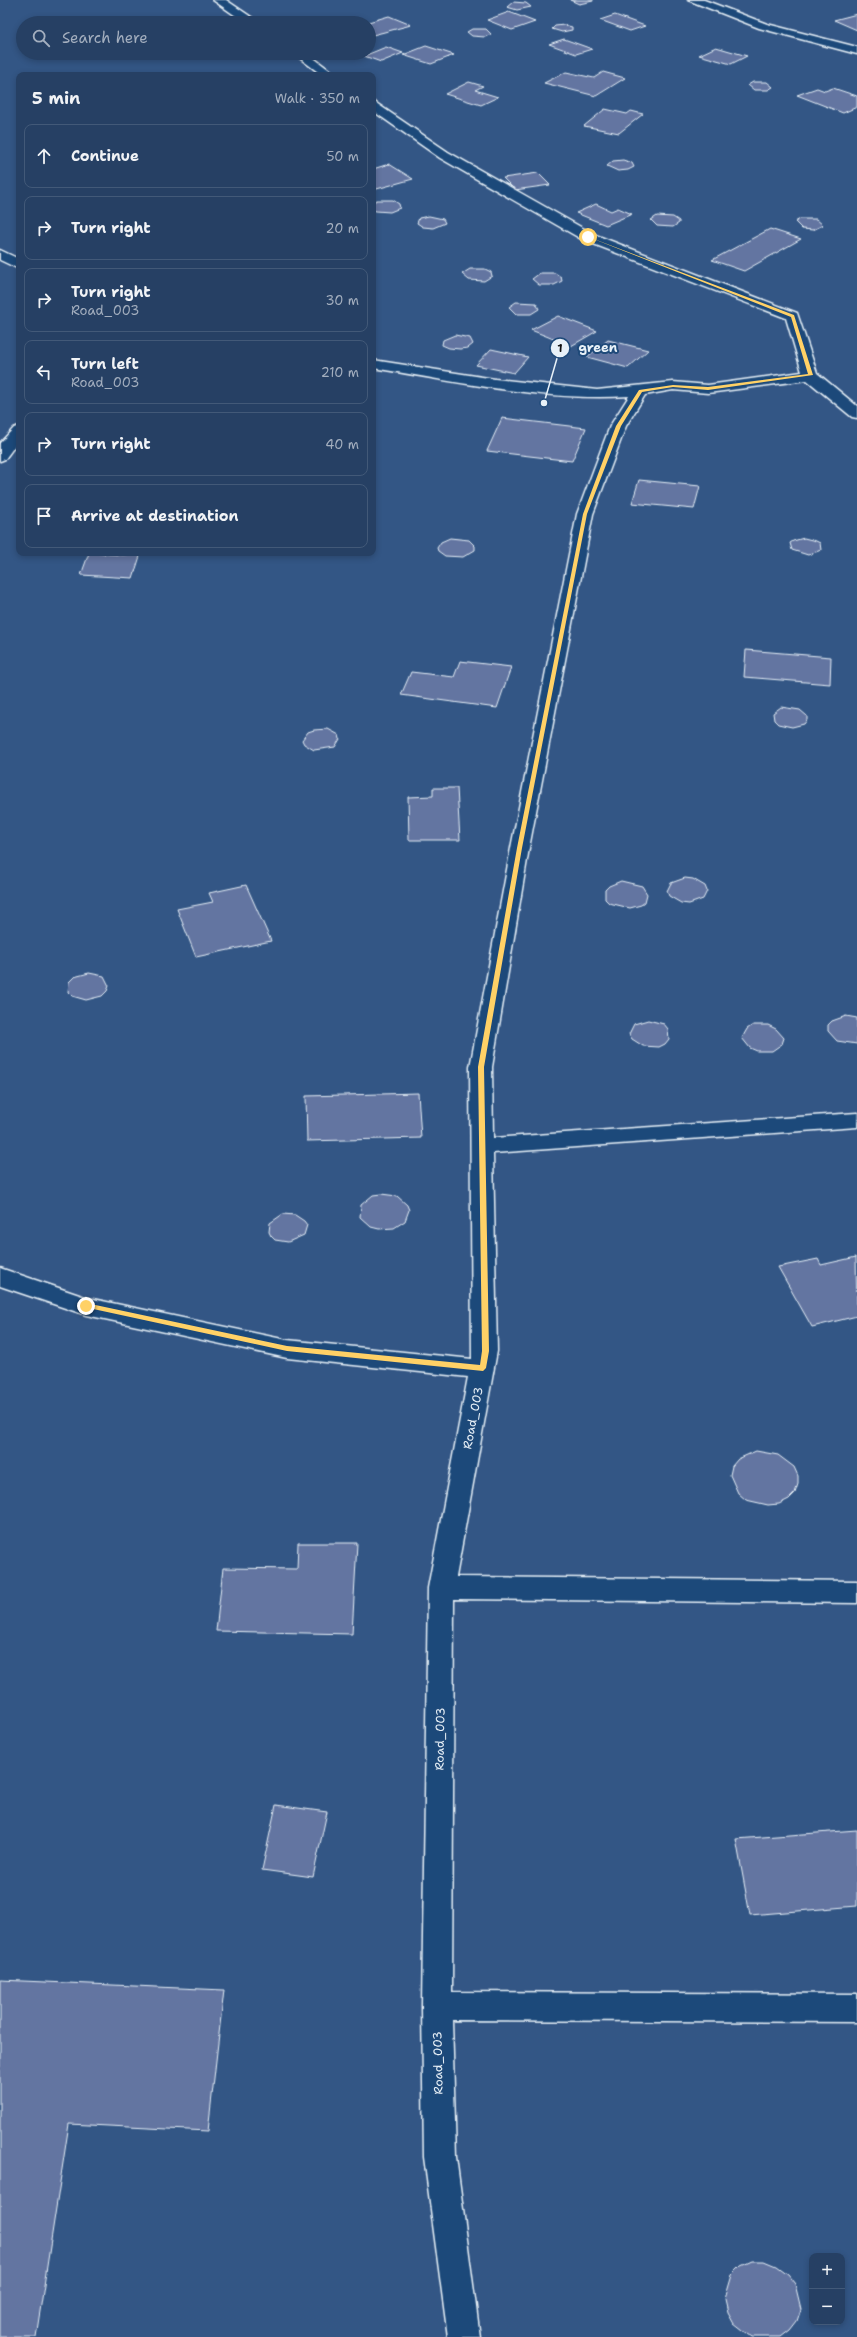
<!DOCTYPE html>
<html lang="en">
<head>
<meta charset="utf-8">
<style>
  body { margin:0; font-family:"Shantell Sans",sans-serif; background:#324b6d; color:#f1f3f6 }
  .controls { position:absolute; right:12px; bottom:12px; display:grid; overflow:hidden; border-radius:8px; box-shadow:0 2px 6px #0003 }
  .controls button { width:36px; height:36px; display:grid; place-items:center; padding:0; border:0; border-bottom:1px solid #425978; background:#264064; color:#f1f3f6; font:20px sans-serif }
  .stop { position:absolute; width:12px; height:12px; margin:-9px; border:3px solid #ffd166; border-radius:50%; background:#fff }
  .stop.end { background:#ffd166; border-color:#fff; box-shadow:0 1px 4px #0008 }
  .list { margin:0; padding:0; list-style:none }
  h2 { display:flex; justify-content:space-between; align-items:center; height:52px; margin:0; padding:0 16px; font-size:17px }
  h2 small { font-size:13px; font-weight:400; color:#a4afbf }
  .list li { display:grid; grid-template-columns:26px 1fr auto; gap:12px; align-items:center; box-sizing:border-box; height:64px; margin:0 8px 8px; padding:0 8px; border:1px solid #425978; border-radius:8px }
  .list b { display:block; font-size:15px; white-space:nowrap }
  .list p { margin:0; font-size:13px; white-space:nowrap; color:#a4afbf }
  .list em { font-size:13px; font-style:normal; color:#a4afbf }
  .icon { flex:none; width:22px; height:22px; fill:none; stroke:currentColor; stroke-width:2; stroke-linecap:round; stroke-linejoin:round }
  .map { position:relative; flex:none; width:857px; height:2337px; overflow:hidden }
  .search { position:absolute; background:#264064; box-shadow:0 2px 6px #0003; left:16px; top:16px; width:360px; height:44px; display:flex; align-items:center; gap:10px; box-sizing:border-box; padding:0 14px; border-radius:22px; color:#a4afbf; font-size:15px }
  .panel { position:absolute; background:#264064; box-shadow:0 2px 6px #0003; left:16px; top:72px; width:360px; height:484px; border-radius:8px }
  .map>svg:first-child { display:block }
</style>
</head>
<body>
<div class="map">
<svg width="857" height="2337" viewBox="0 0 857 2337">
  <rect width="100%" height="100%" fill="#335685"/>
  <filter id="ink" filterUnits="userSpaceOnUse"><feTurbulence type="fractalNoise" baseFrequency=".025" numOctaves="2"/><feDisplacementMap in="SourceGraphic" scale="8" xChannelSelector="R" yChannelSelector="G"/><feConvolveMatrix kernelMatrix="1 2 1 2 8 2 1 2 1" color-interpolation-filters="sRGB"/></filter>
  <g filter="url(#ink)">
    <!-- building -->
    <g fill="#6474a1" stroke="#e8f1f8">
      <polygon points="570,0 593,0 593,1 579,4"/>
      <polygon points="513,2 526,3 531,7 517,10 507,7"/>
      <polygon points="509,12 535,22 512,30 487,20"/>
      <polygon points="857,14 857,30 834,20"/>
      <polygon points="615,15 645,26 630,31 600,20"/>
      <polygon points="389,16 411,25 369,36 369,23 365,23"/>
      <polygon points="564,25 572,27 572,30 562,32 552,29 555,26"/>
      <polygon points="472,29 486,29 491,34 485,37 472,36 467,32"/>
      <polygon points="564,39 592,49 576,54 549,44"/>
      <polygon points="426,46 454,55 431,64 403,55"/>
      <polygon points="386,47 403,53 381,62 364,56"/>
      <polygon points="716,47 747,56 731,64 699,55"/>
      <polygon points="566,72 594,78 603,72 625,78 596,96 544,83"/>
      <polygon points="469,82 483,86 475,90 498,97 481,105 445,94"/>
      <polygon points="753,82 767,82 773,87 768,90 754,90 748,85"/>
      <polygon points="817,88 825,91 833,88 857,96 857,107 843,113 797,95"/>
      <polygon points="605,109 627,114 631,111 643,114 619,133 584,126"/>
      <polygon points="623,160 632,163 634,167 628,170 618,171 607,166 613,161"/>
      <polygon points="389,164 413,179 373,190 373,169"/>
      <polygon points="538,173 550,185 515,190 503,178"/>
      <polygon points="377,200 393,200 399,204 400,208 390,212 376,211 373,210 373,202"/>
      <polygon points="596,204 611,211 618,208 632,214 606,225 576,213"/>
      <polygon points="429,216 443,219 445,223 433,228 423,227 417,223 419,218"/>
      <polygon points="657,216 673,217 679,221 679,223 673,227 657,226 651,220"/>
      <polygon points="800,219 816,219 823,225 813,230 802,229 795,222"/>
      <polygon points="770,229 801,239 744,271 712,260"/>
      <polygon points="470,269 485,269 491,272 492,276 484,281 469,280 462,274"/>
      <polygon points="540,273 555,273 561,277 562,281 554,285 539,285 532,279"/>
      <polygon points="516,302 536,303 539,309 531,314 516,314 509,307"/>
      <polygon points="558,316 597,331 571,346 531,330"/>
      <polygon points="455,335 470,338 473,344 468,348 460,349 449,348 442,345 443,340"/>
      <polygon points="608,340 648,350 628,368 587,357"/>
      <polygon points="491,349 528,357 514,373 476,365"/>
      <polygon points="502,418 586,428 572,461 487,451"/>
      <polygon points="639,480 700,486 694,509 632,503"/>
      <polygon points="450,538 469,540 475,546 475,550 463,557 445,556 438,551 437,548 441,542"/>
      <polygon points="804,538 816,541 820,543 821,550 808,555 792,550 790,543 793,541"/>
      <polygon points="89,553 123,555 141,553 133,578 81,575"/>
      <polygon points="746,650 831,657 830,684 744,677"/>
      <polygon points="460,661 511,667 497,708 401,695 411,672 454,677"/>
      <polygon points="781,707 800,710 807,716 807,720 804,724 792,727 778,724 774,720 773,713"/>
      <polygon points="328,729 339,735 340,739 335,747 314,750 304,744 302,740 308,732 314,730"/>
      <polygon points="433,788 457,788 460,840 409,840 408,797 433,796"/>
      <polygon points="685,878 693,879 705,886 707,891 703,899 689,904 681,903 669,896 667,891 671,883"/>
      <polygon points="621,881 642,886 647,894 645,902 641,905 630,908 609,903 605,899 605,890 609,886"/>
      <polygon points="246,885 271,941 196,957 177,909 213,902 209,893"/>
      <polygon points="89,973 104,976 109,986 107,991 102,996 86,1000 72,996 68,992 69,982 74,977"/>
      <polygon points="846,1016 857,1018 857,1044 837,1041 828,1031 828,1025 832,1021"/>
      <polygon points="648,1020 664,1024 668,1029 669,1039 665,1044 659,1047 643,1046 632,1039 629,1034 634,1024"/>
      <polygon points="753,1025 768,1025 776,1029 784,1038 782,1044 772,1051 757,1051 750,1048 742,1038 747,1029"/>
      <polygon points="418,1093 421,1138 307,1141 306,1096"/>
      <polygon points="381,1194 397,1196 407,1205 409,1210 405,1221 394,1228 379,1229 371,1227 360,1217 361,1205 373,1195"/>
      <polygon points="283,1214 295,1215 304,1221 307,1225 304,1235 288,1242 275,1240 271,1236 269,1232 270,1223"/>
      <polygon points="856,1257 857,1316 812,1327 778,1267 818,1259 821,1265"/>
      <polygon points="756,1451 778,1455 794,1467 798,1476 798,1484 795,1493 789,1499 779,1504 768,1505 746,1500 738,1493 730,1475 732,1466 738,1459"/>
      <polygon points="298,1543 357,1543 352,1634 216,1631 223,1568 297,1569"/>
      <polygon points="276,1805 327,1812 313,1877 262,1870"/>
      <polygon points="857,1830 857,1906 750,1915 736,1839"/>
      <polygon points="0,1980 224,1990 208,2131 69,2124 36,2337 0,2337"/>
      <polygon points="752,2261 764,2261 776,2266 787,2274 795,2284 801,2309 797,2321 790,2330 781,2337 752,2337 734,2323 728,2312 725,2299 732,2275 741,2266"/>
    </g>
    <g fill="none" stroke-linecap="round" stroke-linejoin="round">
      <!-- street casing -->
      <g stroke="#e8f1f8" stroke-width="3">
        <g id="street">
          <polygon points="213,0 226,0 260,23 246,23"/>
          <polygon points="688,0 704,0 767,24 857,47 857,54 759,28"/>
          <polygon points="293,53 307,53 336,75 322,75"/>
          <path d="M373,101L448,152L593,234L797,313L817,373L857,406V418L852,417L807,380L708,393L673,390L645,395L626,426L593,514L529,848L492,1067L493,1138L857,1113V1127L493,1153L497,1351L456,1577L857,1581V1603L454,1599L452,1992L857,1994V2022L452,2020L456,2157L480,2337H448L424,2157L422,2006L428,1588L468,1377L287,1358L86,1315L0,1286V1268L88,1298L287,1340L472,1359L470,1067L511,848L577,514L610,426L629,396C548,402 454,381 373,368V360L495,379L597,390L673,382L708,385L802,372L786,318L583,240L440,158L373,111Z"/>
          <polygon points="0,250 19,259 19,269 0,260"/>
          <polygon points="19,426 19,440 5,459 0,461 0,443 14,428"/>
        </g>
      </g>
      <!-- street -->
      <use href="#street" fill="#1f4a7a" fill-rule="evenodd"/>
    </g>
  </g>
  <!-- route -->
  <polygon fill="#ffd166" points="586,236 794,315 813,375 708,390 673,387 642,392 621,426 587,514 522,848 484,1067 489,1351 486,1368 483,1371 287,1351 84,1307 84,1304 86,1303 287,1346 480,1365 482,1351 478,1067 517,848 583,514 616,426 639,390 673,385 708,387 808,374 791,317"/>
  <g text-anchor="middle" stroke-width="4" stroke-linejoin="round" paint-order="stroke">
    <!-- street labels -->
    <g font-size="12" fill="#e8f1f8" stroke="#1f4a7a">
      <text transform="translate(473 1418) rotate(-79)" y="4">Road_003</text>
      <text transform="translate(440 1739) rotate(-89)" y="4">Road_003</text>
      <text transform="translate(438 2063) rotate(-91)" y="4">Road_003</text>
    </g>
  </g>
  <!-- callouts -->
  <path fill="none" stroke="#e8f1f8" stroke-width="1.5" d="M544 403L560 348"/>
  <g fill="#e8f1f8" stroke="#1f4a7a" stroke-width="1.5">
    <circle cx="544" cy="403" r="4"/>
    <circle cx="560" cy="348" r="10"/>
  </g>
  <g font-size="12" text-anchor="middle" font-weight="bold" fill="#111">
    <text x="560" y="352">1</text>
  </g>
  <g font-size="13" text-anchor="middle" font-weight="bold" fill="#e8f1f8" stroke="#1f4a7a" stroke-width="4" stroke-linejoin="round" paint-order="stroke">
    <text x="598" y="352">green</text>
  </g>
</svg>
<div class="controls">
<button>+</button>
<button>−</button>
</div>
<div class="stop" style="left:588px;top:237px"></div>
<div class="stop end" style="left:86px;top:1306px"></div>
<div class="search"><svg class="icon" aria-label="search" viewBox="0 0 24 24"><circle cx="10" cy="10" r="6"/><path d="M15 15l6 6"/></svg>Search here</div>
<section class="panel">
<h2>5 min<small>Walk · 350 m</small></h2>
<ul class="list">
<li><svg class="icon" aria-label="ahead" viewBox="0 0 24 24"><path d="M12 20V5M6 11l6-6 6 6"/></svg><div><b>Continue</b></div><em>50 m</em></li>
<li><svg class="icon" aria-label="right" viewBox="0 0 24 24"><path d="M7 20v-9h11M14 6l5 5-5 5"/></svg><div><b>Turn right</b></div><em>20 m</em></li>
<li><svg class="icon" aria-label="right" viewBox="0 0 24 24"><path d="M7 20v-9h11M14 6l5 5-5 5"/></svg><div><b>Turn right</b><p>Road_003</p></div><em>30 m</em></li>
<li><svg class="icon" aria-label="left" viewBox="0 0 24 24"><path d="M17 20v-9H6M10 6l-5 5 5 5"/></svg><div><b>Turn left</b><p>Road_003</p></div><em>210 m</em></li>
<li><svg class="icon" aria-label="right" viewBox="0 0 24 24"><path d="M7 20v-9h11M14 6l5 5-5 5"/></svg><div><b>Turn right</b></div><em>40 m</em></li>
<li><svg class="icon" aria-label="arrive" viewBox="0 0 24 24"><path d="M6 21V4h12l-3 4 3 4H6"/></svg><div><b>Arrive at destination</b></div></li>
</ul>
</section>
</div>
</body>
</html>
